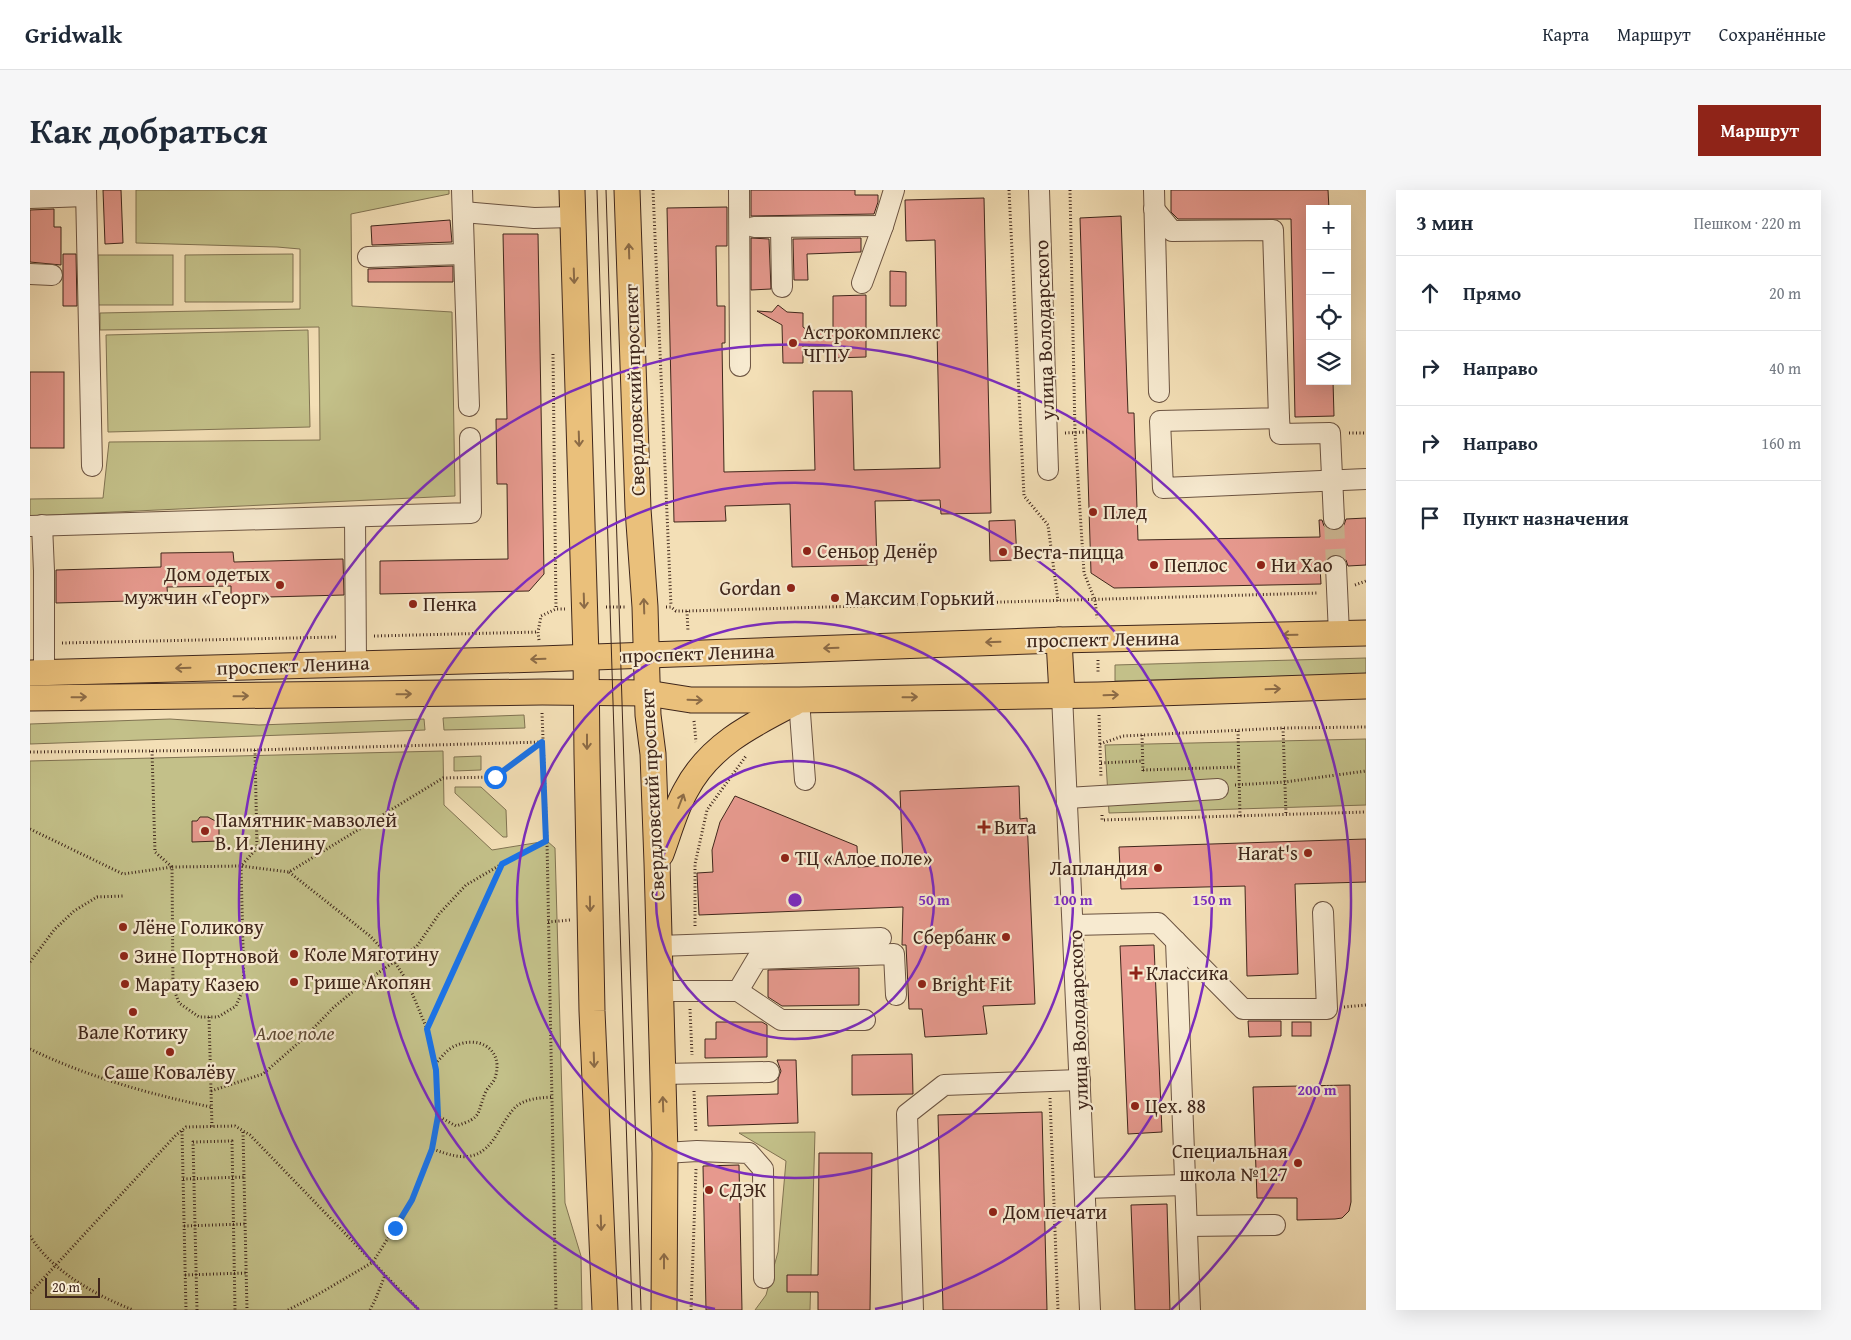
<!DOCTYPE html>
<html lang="ru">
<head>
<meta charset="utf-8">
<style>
  body { margin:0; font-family:"Gentium Book Plus",serif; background:#f6f6f7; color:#1f2937 }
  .controls { position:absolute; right:15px; top:15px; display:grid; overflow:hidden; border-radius:0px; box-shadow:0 5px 20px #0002 }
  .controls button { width:45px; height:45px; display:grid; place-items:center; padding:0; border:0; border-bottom:1px solid #e0e1e3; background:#fff; color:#1f2937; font:25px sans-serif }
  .scale { position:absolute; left:15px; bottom:12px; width:55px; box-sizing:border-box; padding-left:5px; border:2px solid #3f261b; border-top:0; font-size:14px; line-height:18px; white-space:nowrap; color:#3f261b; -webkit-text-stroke:4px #f7ead0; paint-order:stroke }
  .stop { position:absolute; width:15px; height:15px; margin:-11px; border:4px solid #1a73e8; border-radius:50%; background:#fff }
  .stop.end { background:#1a73e8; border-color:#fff; box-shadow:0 1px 5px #0008 }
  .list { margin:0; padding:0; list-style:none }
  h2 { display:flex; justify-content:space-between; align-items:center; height:65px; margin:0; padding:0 20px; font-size:21px }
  h2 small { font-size:16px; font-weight:400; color:#747a83 }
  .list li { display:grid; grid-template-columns:32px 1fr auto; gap:15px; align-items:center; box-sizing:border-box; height:75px; padding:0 20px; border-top:1px solid #e0e1e3 }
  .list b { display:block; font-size:19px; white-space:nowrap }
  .list em { font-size:16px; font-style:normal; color:#747a83 }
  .icon { flex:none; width:28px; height:28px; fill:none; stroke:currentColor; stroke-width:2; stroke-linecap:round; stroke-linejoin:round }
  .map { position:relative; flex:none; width:1336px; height:1120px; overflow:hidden; border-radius:0px }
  header { display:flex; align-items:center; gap:30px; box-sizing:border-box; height:70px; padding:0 25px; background:#fff; border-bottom:1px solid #e0e1e3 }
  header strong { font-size:24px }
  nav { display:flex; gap:28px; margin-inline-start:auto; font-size:18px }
  .intro { display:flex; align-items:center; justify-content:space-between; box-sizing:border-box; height:120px; padding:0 30px }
  h1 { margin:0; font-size:35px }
  .button { padding:12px 22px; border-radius:0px; background:#8f2418; color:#fff; font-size:18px; font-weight:700 }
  main { display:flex; gap:30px; padding:0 30px }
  aside { flex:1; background:#fff; border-radius:0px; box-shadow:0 5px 20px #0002 }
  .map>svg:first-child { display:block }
</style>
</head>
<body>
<header>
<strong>Gridwalk</strong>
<nav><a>Карта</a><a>Маршрут</a><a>Сохранённые</a></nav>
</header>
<div class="intro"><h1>Как добраться</h1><a class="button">Маршрут</a></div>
<main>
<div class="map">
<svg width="1336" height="1120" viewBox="0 0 1336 1120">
  <rect width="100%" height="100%" fill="#f3dfb6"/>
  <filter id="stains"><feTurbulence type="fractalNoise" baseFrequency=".004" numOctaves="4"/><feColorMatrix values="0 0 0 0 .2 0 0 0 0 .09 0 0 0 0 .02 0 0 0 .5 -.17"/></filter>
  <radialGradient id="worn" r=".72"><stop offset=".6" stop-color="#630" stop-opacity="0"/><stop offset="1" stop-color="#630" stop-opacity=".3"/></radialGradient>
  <!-- green -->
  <g fill="#c3c089" stroke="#817352">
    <polygon points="106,0 419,0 419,4 321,24 322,116 422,122 425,306 0,326 0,309 73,308 79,252 290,250 289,137 70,140 70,123 270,119 270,59 247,57 106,53"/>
    <polygon points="263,64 263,112 155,112 155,65"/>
    <rect x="68" y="65" width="75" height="50"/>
    <polygon points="278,140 280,237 78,242 76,145"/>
    <polygon points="1336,468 1336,484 1085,491 1085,475"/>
    <polygon points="494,525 495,538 414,540 413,528"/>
    <polygon points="140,529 229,535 394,529 395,540 0,554 0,534"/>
    <polygon points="1336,549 1336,615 1079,623 1075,555"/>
    <polygon points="413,561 414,615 462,660 517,651 525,658 535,1013 551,1066 552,1120 0,1120 0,571"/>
    <polygon points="451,566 451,580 424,581 424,567"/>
    <polygon points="425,597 451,597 476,620 477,647 473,647 425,603"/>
    <polygon points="785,942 780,1120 725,1120 736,1105 748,1062 756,971 709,943"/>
  </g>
  <!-- building -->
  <g fill="#e6998e" stroke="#3f261b">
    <polygon points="73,0 91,0 93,53 75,54"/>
    <polygon points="721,0 825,0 825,5 848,5 848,12 844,24 721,26"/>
    <polygon points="1141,0 1298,0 1299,19 1280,19 1280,191 1303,191 1304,226 1265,227 1261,29 1148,29 1141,22"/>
    <polygon points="954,8 961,323 911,324 910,310 845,311 847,375 762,377 760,314 695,316 696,331 644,332 637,18 697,17 697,56 686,56 687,116 695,116 695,153 692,153 694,282 785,280 783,201 822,201 824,280 910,278 905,50 876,51 875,10"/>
    <polygon points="24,19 24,37 31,37 31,75 0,72 0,20"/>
    <polygon points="1091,26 1098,223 1104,223 1108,350 1290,347 1289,330 1292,330 1294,336 1298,339 1304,341 1311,339 1314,335 1316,329 1336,328 1336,375 1318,376 1316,370 1312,366 1306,364 1300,366 1296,370 1294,377 1290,377 1291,394 1084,398 1061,383 1050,28"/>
    <polygon points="420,30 422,52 342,55 341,36"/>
    <polygon points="473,44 508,44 514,384 499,401 350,404 350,371 478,369 477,294 467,294 466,229 477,229"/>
    <polygon points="721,48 739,49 741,99 721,100"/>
    <polygon points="831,48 831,62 777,64 778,90 764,90 763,49"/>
    <polygon points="33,64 46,64 47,116 33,116"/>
    <polygon points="423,76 423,92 338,92 338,79"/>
    <polygon points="860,81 876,82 876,116 860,116"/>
    <polygon points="836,105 836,167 803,168 803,157 773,156 773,173 753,173 752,135 727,121 742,122 748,115 757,122 773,123 773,137 777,140 803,141 803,106"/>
    <rect x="0" y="182" width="34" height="76"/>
    <polygon points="985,330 987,370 960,371 959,331"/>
    <polygon points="203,362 204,372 313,369 314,405 201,408 201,396 137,397 138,410 26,413 26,380 131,377 131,363"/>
    <polygon points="989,596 990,629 997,628 1005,814 953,816 957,844 895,847 892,819 879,819 876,755 872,755 873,717 669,725 667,683 683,682 682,660 690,632 705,606 827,656 828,677 873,675 870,601"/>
    <polygon points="170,627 178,627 189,633 189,651 162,652 162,631 167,631"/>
    <polygon points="1336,649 1336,692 1265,694 1268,784 1217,786 1215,696 1091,699 1089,657"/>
    <polygon points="1124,755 1132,942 1098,944 1090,756"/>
    <polygon points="829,778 829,815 752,816 738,807 738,780"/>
    <polygon points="1218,831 1251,831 1251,846 1219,847"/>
    <polygon points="686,832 732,832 737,835 737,867 675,868 675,849 686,849"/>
    <rect x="1262" y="832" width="19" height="14"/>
    <polygon points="882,864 883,904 822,905 822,865"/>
    <polygon points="747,870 766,870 768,933 678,936 677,906 748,904 748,889 751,881"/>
    <polygon points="1320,895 1321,1012 1319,1021 1312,1028 1305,1029 1267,1030 1267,1008 1227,1008 1223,897"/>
    <polygon points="1012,922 1017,1120 913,1120 908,925"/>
    <polygon points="789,963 842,963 840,1120 788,1120 788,1102 757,1102 757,1085 788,1085"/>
    <polygon points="709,975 712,1120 676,1120 673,976"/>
    <polygon points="1137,1014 1140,1120 1105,1120 1101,1015"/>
  </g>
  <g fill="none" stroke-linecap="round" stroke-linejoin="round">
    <!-- minor-tunnel -->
    <polyline stroke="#cfba97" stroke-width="20" stroke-dasharray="20 10" stroke-linecap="butt" points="1304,329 1306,376"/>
    <!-- minor casing -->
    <g stroke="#6c5442" stroke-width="22">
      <g id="minor">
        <polyline points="56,0 62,276"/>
        <polyline points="432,0 439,216"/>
        <polyline points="709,0 710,176"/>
        <polyline points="1009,0 1018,280"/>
        <polyline points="1124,0 1129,202"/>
        <polyline points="0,8 56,6"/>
        <polyline points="1124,19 1142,41 1243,40 1249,228 1130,231 1133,298 1336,289"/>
        <polyline points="433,22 504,28 543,27"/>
        <polyline points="724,37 853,36"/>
        <polyline points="751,37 752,97"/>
        <polyline points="338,67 434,64"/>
        <polyline points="0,84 22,85"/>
        <polyline points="832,93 853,36 864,0"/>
        <polyline points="1249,228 1250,244 1300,243 1304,329"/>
        <polyline points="325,327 326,473"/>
        <polyline points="12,335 14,381 14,483"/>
        <polyline points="0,336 441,323 440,248"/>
        <polyline points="1306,376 1309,444"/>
        <polyline points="1032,505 1060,1120"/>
        <polyline points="769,510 775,590"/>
        <polyline points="1037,608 1188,599"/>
        <polyline points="1044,735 1128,733 1213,819 1297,819 1293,722"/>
        <polyline points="1146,751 1160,1120"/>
        <polyline points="629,756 851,748"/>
        <polyline points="630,801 708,801 751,830 835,830"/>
        <polyline points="708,801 727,769 864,764 866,805"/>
        <polyline points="632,884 739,882"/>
        <polyline points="635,963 667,961 719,963 733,979 734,1088"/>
        <polyline points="1055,998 1155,995"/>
        <polyline points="1157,1036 1245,1035"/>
        <polyline points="883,1120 877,924 914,895 1050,890"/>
      </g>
    </g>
    <!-- major casing -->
    <g stroke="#3f261b" stroke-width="27">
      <g id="major">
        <polyline points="542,0 556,467 557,565 562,821 575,1120"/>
        <polyline points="597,0 608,319 615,417 618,525 623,564 627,673 635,963 634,1120"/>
        <polyline points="1029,450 1032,505"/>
        <polyline points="0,483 510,469 1029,450 1336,443"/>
        <polyline points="0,508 512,502 617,503 661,510 769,510 1068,505 1336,496"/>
        <path d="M631,664C639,643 645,619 656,600C679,556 721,535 764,513"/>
      </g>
    </g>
    <!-- path -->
    <g stroke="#3f261b" stroke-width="3" stroke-dasharray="1 2.5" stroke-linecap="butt">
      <polyline points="623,0 641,416"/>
      <polyline points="979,0 994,306 1018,335 1028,411"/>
      <polyline points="1040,0 1045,243 1054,383 1065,410 1067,428"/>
      <polyline points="523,164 526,419"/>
      <polyline points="1035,243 1057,242"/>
      <polyline points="1319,243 1336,243"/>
      <polyline points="1325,395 1336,391"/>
      <polyline points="576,417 595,417"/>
      <polyline points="636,417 641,417 646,421 657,421 1288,403"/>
      <polyline points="657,421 658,442"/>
      <polyline points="344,446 508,442"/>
      <polyline points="509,450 508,442 511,426 526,419 535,419"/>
      <polyline points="32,453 308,447"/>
      <polyline points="1068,470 1068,483"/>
      <polyline points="512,523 517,651 526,1120"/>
      <polyline points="1069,525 1071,588"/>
      <polyline points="664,531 666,552"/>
      <polyline points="1253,538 1256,625"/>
      <polyline points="1208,541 1210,626"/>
      <polyline points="1112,545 1113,581"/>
      <polyline points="1070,554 1093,546 1253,538 1336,537"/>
      <polyline points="225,560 227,658 211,676 214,797 206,816 188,827 169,827 149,813 143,797 142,677 211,676 259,682 413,588 465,587 512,552"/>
      <polyline points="122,561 125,662 142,677"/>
      <polyline points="0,562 225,560 512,552"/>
      <polyline points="1071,573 1113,571"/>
      <polyline points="1113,580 1209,577"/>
      <polyline points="1205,595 1255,592 1336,581"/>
      <polyline points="1072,625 1072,630 1336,622"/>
      <polyline points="0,639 93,684 142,677"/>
      <polyline points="518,732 540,730"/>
      <polyline points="665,736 665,674 677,620 716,566"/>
      <polyline points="0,772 24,740 44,721 67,707 94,706"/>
      <polyline points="1314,817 1336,815"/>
      <polyline points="660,819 662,865"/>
      <polyline points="179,827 182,937"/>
      <polyline points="397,839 471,674"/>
      <path d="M0,859C58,887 119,904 181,917"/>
      <path d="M405,874C410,869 415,862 421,858C446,843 475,858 465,888C463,893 459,896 456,901C446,924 454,927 426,936L408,926"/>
      <polyline points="181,901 233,884 273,849 304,817 332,794 387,756 409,724 436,695 472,674 517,651"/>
      <polyline points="664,901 666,943"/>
      <polyline points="1020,908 1028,1120"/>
      <polyline points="152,941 156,1120"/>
      <polyline points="213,942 217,1120"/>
      <path d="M403,959C434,971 452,972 470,939C475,931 481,920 488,915C499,908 510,908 522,907"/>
      <polyline points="153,989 214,987"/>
      <polyline points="154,1036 215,1034"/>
      <path d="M0,1046C22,1081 65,1105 103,1120"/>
      <polyline points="155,1085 216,1083"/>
      <polyline points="0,1103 146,945 156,937 205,936 220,945 389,1120"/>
      <polyline points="167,1120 163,952 202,951 205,1120"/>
      <polyline points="258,1120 287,1105 343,1072 382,1010 403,959 408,926 406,880 397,839 377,791 364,771 340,746 259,682"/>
      <polyline points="340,1120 346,1108 355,1085"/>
      <polyline points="661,1120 666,979"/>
    </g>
    <!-- minor -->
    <use href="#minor" stroke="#f7ead0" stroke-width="20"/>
    <!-- major -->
    <use href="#major" stroke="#eac07b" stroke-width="25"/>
    <!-- tram -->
    <g stroke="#3f261b" stroke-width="1">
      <polyline points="567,0 602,1120"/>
      <polyline points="576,0 611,1120"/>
    </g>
  </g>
  <!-- one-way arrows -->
  <defs><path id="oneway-shaft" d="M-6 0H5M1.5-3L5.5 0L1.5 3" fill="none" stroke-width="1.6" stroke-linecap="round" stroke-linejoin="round" transform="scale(1.25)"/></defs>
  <g stroke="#8c6b46">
    <use href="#oneway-shaft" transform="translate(599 61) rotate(-92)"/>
    <use href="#oneway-shaft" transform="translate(544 86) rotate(88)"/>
    <use href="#oneway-shaft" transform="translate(549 249) rotate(88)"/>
    <use href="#oneway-shaft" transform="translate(554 411) rotate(88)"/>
    <use href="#oneway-shaft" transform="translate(614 416) rotate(-92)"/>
    <use href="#oneway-shaft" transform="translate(1260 445) rotate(179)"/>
    <use href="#oneway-shaft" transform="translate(963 452) rotate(178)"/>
    <use href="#oneway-shaft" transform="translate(801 458) rotate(178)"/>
    <use href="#oneway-shaft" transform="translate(508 469) rotate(178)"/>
    <use href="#oneway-shaft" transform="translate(153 478) rotate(178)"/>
    <use href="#oneway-shaft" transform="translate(1243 499) rotate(-2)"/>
    <use href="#oneway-shaft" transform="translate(374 504) rotate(-1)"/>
    <use href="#oneway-shaft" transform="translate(1081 505) rotate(-2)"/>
    <use href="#oneway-shaft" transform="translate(211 506) rotate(-1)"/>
    <use href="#oneway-shaft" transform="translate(49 507) rotate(-1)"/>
    <use href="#oneway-shaft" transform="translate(880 507) rotate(-1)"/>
    <use href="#oneway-shaft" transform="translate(665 510) rotate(2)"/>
    <use href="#oneway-shaft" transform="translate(557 552) rotate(90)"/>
    <use href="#oneway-shaft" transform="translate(651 611) rotate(-69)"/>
    <use href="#oneway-shaft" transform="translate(560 714) rotate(89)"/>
    <use href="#oneway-shaft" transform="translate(564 870) rotate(88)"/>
    <use href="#oneway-shaft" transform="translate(633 914) rotate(-92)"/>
    <use href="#oneway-shaft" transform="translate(571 1033) rotate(88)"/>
    <use href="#oneway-shaft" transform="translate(634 1071) rotate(-90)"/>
  </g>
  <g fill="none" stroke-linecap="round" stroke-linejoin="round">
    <!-- route -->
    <polyline stroke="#1a73e8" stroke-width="6" points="365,1038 382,1010 402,959 408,926 406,880 397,839 472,674 516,651 512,552 465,587"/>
  </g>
  <!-- distance rings -->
  <g fill="none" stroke="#7b2cbf" stroke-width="2.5">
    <circle cx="765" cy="710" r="139"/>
    <circle cx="765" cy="710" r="278"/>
    <path d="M685 1119A417 417 0 1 1 845 1119"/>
    <path d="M389 1120A556 556 0 1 1 1141 1120"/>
  </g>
  <!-- markers -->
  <g fill="#8f2418" stroke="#f7ead0" stroke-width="2">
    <circle cx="763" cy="153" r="5"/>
    <circle cx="1063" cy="322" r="5"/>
    <circle cx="777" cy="361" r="5"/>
    <circle cx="973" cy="362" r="5"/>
    <circle cx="1124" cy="375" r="5"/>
    <circle cx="1231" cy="375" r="5"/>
    <circle cx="250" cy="395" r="5"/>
    <circle cx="761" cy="398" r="5"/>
    <circle cx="805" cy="408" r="5"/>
    <circle cx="383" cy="414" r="5"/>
    <path d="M951.5 629.5h5v5h5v5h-5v5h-5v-5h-5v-5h5z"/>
    <circle cx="175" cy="641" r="5"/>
    <circle cx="1278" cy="663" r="5"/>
    <circle cx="755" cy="668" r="5"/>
    <circle cx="1128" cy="678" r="5"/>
    <circle cx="93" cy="737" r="5"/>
    <circle cx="976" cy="747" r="5"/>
    <circle cx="264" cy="764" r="5"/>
    <circle cx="94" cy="766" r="5"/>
    <path d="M1103.5 775.5h5v5h5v5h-5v5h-5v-5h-5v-5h5z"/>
    <circle cx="264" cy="792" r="5"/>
    <circle cx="95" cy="794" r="5"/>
    <circle cx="892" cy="794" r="5"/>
    <circle cx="103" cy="822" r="5"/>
    <circle cx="140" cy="862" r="5"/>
    <circle cx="1105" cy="916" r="5"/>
    <circle cx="1268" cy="973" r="5"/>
    <circle cx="679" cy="1000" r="5"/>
    <circle cx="963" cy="1022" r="5"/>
  </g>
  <g text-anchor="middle" stroke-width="4.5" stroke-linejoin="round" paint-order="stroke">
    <!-- street labels -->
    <g font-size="20" fill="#3f261b" stroke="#f7ead0">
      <text transform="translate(1014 140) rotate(-92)" y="7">улица Володарского</text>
      <text transform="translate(604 200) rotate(-92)" y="7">Свердловский проспект</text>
      <text transform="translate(1073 449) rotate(-1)" y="7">проспект Ленина</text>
      <text transform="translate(668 463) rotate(-2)" y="7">проспект Ленина</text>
      <text transform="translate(263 475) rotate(-2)" y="7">проспект Ленина</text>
      <text transform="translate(622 605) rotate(-93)" y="7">Свердловский проспект</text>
      <text transform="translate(1048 830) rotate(-92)" y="7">улица Володарского</text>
    </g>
    <!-- poi labels -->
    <g font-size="20" fill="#3f261b" stroke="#f7ead0" text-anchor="start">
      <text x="773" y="149">Астрокомплекс<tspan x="773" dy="23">ЧГПУ</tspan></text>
      <text x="1073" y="329">Плед</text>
      <text x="787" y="368">Сеньор Денёр</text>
      <text x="983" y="369">Веста-пицца</text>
      <text x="1134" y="382">Пеплос</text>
      <text x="1241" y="382">Ни Хао</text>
      <text x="240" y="391" text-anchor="end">Дом одетых<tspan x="240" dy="23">мужчин «Георг»</tspan></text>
      <text x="751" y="405" text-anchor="end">Gordan</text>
      <text x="815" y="415">Максим Горький</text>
      <text x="393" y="421">Пенка</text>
      <text x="185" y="637">Памятник-мавзолей<tspan x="185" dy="23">В. И. Ленину</tspan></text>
      <text x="964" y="644">Вита</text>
      <text x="1268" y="670" text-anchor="end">Harat's</text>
      <text x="765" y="675">ТЦ «Алое поле»</text>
      <text x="1118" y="685" text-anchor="end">Лапландия</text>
      <text x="103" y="744">Лёне Голикову</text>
      <text x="966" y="754" text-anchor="end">Сбербанк</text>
      <text x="274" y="771">Коле Мяготину</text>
      <text x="104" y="773">Зине Портновой</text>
      <text x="1116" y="790">Классика</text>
      <text x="274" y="799">Грише Акопян</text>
      <text x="105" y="801">Марату Казею</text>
      <text x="902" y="801">Bright Fit</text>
      <text x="103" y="849" text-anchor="middle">Вале Котику</text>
      <text x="140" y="889" text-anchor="middle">Саше Ковалёву</text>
      <text x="1115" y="923">Цех. 88</text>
      <text x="1258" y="968" text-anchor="end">Специальная<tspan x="1258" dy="23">школа №127</tspan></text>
      <text x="689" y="1007">СДЭК</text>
      <text x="973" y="1029">Дом печати</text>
    </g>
    <!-- park labels -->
    <g font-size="20" font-style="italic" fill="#604c36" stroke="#f7ead0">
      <text x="265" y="850">Алое поле</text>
    </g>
  </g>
  <circle cx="765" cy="710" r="8" fill="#7b2cbf" stroke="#f7ead0" stroke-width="2.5"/>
  <g font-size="15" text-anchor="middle" font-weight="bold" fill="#7b2cbf" stroke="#f7ead0" stroke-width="4.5" stroke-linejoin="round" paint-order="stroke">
    <text x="904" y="715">50 m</text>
    <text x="1043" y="715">100 m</text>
    <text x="1182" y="715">150 m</text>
    <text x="1287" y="905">200 m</text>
  </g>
  <rect width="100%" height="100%" filter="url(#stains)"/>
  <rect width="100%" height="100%" fill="url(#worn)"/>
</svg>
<div class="controls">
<button>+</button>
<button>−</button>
<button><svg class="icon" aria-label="locate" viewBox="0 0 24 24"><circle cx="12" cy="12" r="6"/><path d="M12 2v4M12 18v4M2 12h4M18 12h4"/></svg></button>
<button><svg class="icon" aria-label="layers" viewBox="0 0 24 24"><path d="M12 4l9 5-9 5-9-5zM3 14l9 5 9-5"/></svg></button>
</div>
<div class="scale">20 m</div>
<div class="stop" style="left:465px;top:587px"></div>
<div class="stop end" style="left:365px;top:1038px"></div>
</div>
<aside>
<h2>3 мин<small>Пешком · 220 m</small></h2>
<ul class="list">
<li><svg class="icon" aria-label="ahead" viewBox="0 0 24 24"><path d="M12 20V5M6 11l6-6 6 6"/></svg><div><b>Прямо</b></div><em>20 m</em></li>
<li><svg class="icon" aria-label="right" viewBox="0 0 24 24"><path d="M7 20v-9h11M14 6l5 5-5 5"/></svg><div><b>Направо</b></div><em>40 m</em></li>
<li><svg class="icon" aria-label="right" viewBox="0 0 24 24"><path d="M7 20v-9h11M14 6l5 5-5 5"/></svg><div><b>Направо</b></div><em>160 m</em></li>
<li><svg class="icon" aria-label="arrive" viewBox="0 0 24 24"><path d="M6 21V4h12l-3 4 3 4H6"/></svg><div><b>Пункт назначения</b></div></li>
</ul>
</aside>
</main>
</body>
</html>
